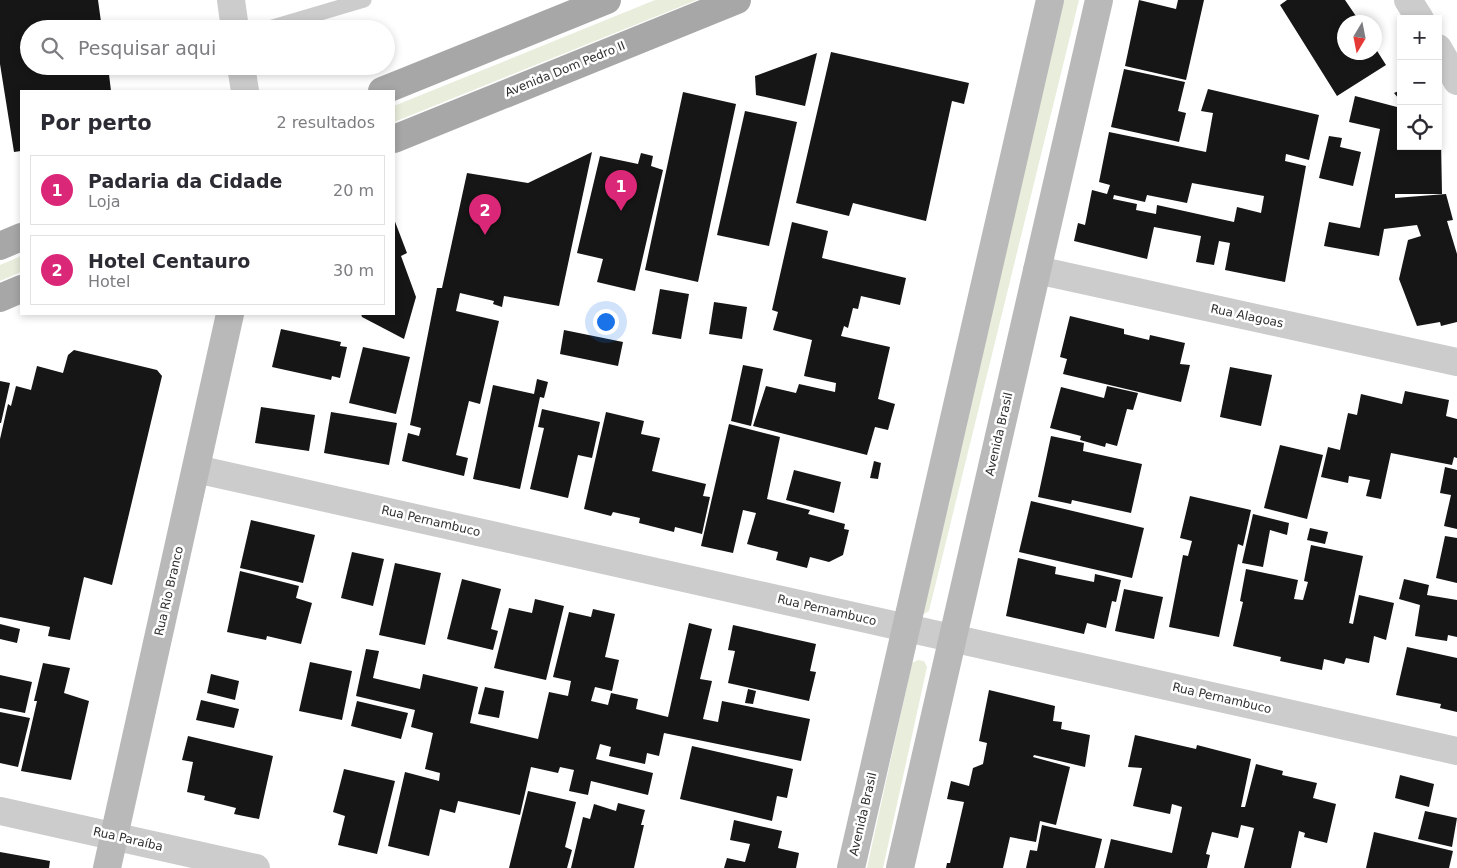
<!DOCTYPE html>
<html lang="pt">
<head>
<meta charset="utf-8">
<style>
  body { margin:0; font-family:"DejaVu Sans",sans-serif; background:#f2f2f3; color:#2b2b33 }
  .controls { position:absolute; right:15px; top:15px; display:grid; overflow:hidden; border-radius:0px; box-shadow:0 2px 8px #0003 }
  .controls button { width:45px; height:45px; display:grid; place-items:center; padding:0; border:0; border-bottom:1px solid #e1e1e2; background:#fff; color:#2b2b33; font:25px sans-serif }
  .compass { position:absolute; left:1337px; top:15px; width:45px; height:45px; border-radius:50%; background:#fff; box-shadow:0 2px 8px #0003; rotate:190deg }
  .you { position:absolute; left:605px; top:321px; width:18px; height:18px; margin:-12px; border:4px solid #fff; border-radius:50%; background:#1a73e8; box-shadow:0 0 0 8px #1a73e833 }
  .badge { display:grid; place-items:center; width:32px; height:32px; border-radius:50%; background:#db2777; color:#fff; font-size:16px; font-weight:700 }
  .pin { position:absolute; translate:-50% -41px; filter:drop-shadow(0 1px 2px #0008) }
  .pin::after { content:''; position:absolute; top:26px; width:18px; height:15px; background:inherit; clip-path:polygon(0 0,100% 0,50% 100%) }
  .list { margin:0; padding:0; list-style:none }
  h2 { display:flex; justify-content:space-between; align-items:center; height:65px; margin:0; padding:0 20px; font-size:21px }
  h2 small { font-size:16px; font-weight:400; color:#7c7c81 }
  .list li { display:grid; grid-template-columns:32px 1fr auto; gap:15px; align-items:center; box-sizing:border-box; height:70px; margin:0 10px 10px; padding:0 10px; border:1px solid #e1e1e2; border-radius:0px }
  .list b { display:block; font-size:19px; white-space:nowrap }
  .list p { margin:0; font-size:16px; white-space:nowrap; color:#7c7c81 }
  .list em { font-size:16px; font-style:normal; color:#7c7c81 }
  .icon { flex:none; width:28px; height:28px; fill:none; stroke:currentColor; stroke-width:2; stroke-linecap:round; stroke-linejoin:round }
  .map { position:relative; flex:none; width:1457px; height:868px; overflow:hidden }
  .search { position:absolute; background:#fff; box-shadow:0 2px 8px #0003; left:20px; top:20px; width:375px; height:55px; display:flex; align-items:center; gap:12px; box-sizing:border-box; padding:0 18px; border-radius:28px; color:#7c7c81; font-size:19px }
  .panel { position:absolute; background:#fff; box-shadow:0 2px 8px #0003; left:20px; top:90px; width:375px; height:225px; border-radius:0px }
  .map>svg:first-child { display:block }
</style>
</head>
<body>
<div class="map">
<svg width="1457" height="868" viewBox="0 0 1457 868">
  <rect width="100%" height="100%" fill="#fff"/>
  <!-- green -->
  <g fill="#e8eddc">
    <polygon points="655,0 697,0 394,122 394,106"/>
    <polygon points="1062,0 1079,0 929,611 924,614 917,612"/>
    <polygon points="21,256 21,272 0,281 0,265"/>
    <polygon points="918,660 924,661 927,667 883,868 867,868 912,663"/>
  </g>
  <!-- building -->
  <g fill="#161616" fill-rule="evenodd">
    <polygon points="0,0 98,0 102,29 29,29 29,66 108,66 111,91 21,91 21,151 14,152 0,64"/>
    <polygon points="1139,0 1176,9 1178,0 1204,0 1186,80 1125,66"/>
    <polygon points="1287,0 1345,0 1360,22 1344,22 1344,52 1374,52 1374,46 1386,65 1337,96 1280,5"/>
    <polygon points="831,52 969,83 964,104 952,101 926,221 853,203 849,216 796,203"/>
    <polygon points="817,53 805,106 756,95 755,76"/>
    <polygon points="1124,69 1185,82 1178,111 1186,113 1179,142 1111,127"/>
    <path d="M1208,89L1319,115L1309,160L1286,154L1285,161L1306,166L1285,282L1225,270L1230,243L1219,241L1214,265L1196,262L1201,236L1154,227L1147,259L1074,241L1078,223L1085,225L1092,190L1107,194L1110,185L1099,182L1109,132L1206,152L1213,113L1201,111ZM1192,183L1264,196L1261,213L1237,207L1234,222L1157,205L1156,214L1136,210L1137,204L1113,199L1114,195L1145,202L1147,195L1187,203Z"/>
    <polygon points="1401,90 1401,146 1438,146 1438,136 1441,140 1442,194 1395,194 1395,198 1446,194 1453,220 1447,221 1457,254 1457,322 1441,326 1440,322 1417,326 1399,279 1408,240 1421,236 1417,225 1384,229 1379,256 1324,246 1329,222 1360,228 1380,129 1349,122 1355,96 1397,107 1399,99 1394,93"/>
    <polygon points="683,92 736,104 698,282 645,270"/>
    <polygon points="745,111 797,122 769,246 717,235"/>
    <polygon points="1329,136 1342,138 1340,147 1361,152 1353,186 1319,178"/>
    <polygon points="592,152 559,306 504,296 502,307 493,304 494,301 460,293 456,311 499,321 480,404 469,401 456,455 468,458 464,476 402,461 408,433 419,436 421,428 410,425 437,288 442,288 467,173 528,183"/>
    <polygon points="641,153 653,156 651,166 663,170 635,291 597,282 603,259 577,253 600,156 638,164"/>
    <polygon points="394,219 407,253 401,256 416,297 404,339 362,317 361,314 394,314"/>
    <polygon points="792,222 828,231 822,258 906,278 900,305 861,296 858,309 853,308 848,328 844,326 841,336 890,347 878,399 895,404 888,430 875,427 867,455 753,426 766,386 796,393 799,384 835,392 836,383 804,376 812,340 773,330 778,312 772,310"/>
    <polygon points="660,289 689,294 681,339 652,334"/>
    <polygon points="714,302 747,307 742,339 709,334"/>
    <polygon points="1070,316 1124,329 1124,334 1149,340 1150,335 1185,343 1180,364 1190,365 1181,402 1063,374 1067,359 1060,357"/>
    <polygon points="281,329 341,342 340,346 347,347 340,378 332,376 331,380 272,367"/>
    <polygon points="564,330 623,342 618,366 560,354"/>
    <polygon points="363,347 410,357 396,414 349,403"/>
    <polygon points="74,350 157,370 162,376 112,585 84,577 70,640 48,636 50,627 0,617 0,439 8,404 11,406 16,386 31,390 37,366 63,373 68,355"/>
    <polygon points="743,365 763,369 751,426 731,421"/>
    <polygon points="1230,367 1272,375 1261,426 1220,417"/>
    <polygon points="537,379 548,382 544,398 540,397 520,489 473,479 493,385 534,394"/>
    <polygon points="0,381 10,383 1,423 0,423"/>
    <polygon points="1107,386 1138,393 1133,410 1127,409 1117,446 1106,443 1105,447 1080,440 1081,436 1050,428 1061,387 1104,398"/>
    <polygon points="1405,391 1449,400 1446,416 1457,419 1457,458 1454,457 1452,465 1391,453 1381,499 1366,496 1370,480 1349,476 1348,483 1321,477 1328,447 1340,450 1348,413 1357,415 1361,394 1402,404"/>
    <polygon points="261,407 315,415 309,451 255,443"/>
    <polygon points="542,409 600,422 592,458 578,455 568,498 530,489 544,428 538,427"/>
    <polygon points="331,412 397,423 389,465 324,453"/>
    <polygon points="606,412 644,421 641,434 660,438 652,471 706,484 703,496 710,497 702,534 675,527 674,532 639,523 640,518 613,512 611,516 584,509"/>
    <polygon points="729,424 780,437 767,499 810,510 808,514 845,524 844,529 849,530 843,555 829,562 810,557 807,568 776,560 778,552 747,544 756,513 743,510 733,553 701,546"/>
    <polygon points="1051,436 1084,443 1083,451 1142,464 1131,513 1072,500 1071,504 1038,497"/>
    <polygon points="1280,445 1323,455 1307,519 1264,508"/>
    <polygon points="874,461 881,463 878,479 870,478"/>
    <polygon points="1445,467 1457,470 1457,529 1444,526 1451,495 1440,493"/>
    <polygon points="794,470 841,482 834,513 786,500"/>
    <polygon points="1190,496 1251,510 1243,546 1238,544 1219,637 1169,627 1183,555 1188,556 1192,541 1180,538"/>
    <polygon points="1031,501 1144,528 1132,578 1019,552"/>
    <polygon points="1253,514 1289,523 1287,535 1270,530 1263,567 1242,563"/>
    <polygon points="251,520 315,535 303,583 240,568"/>
    <polygon points="1310,528 1328,532 1325,544 1307,540"/>
    <polygon points="1445,536 1457,538 1457,583 1436,578"/>
    <polygon points="1311,545 1363,556 1349,623 1353,624 1359,595 1394,603 1386,640 1374,636 1369,663 1346,658 1344,664 1324,659 1322,670 1280,661 1281,657 1233,646 1243,602 1240,601 1246,569 1298,580 1294,599 1303,600 1308,582 1304,581"/>
    <polygon points="352,552 384,559 373,606 341,598"/>
    <polygon points="1018,558 1056,567 1055,574 1094,582 1095,574 1121,580 1116,602 1112,601 1106,628 1087,623 1084,634 1006,616"/>
    <polygon points="395,563 441,573 425,645 379,635"/>
    <polygon points="240,571 299,586 296,598 312,603 301,644 267,636 266,640 227,632"/>
    <polygon points="462,579 501,589 491,629 498,631 493,650 447,639"/>
    <polygon points="1404,579 1429,585 1427,595 1457,600 1457,637 1448,635 1447,641 1415,636 1420,605 1399,599"/>
    <polygon points="1124,589 1163,597 1154,639 1115,631"/>
    <polygon points="535,599 564,606 546,680 494,668 509,608 532,613"/>
    <polygon points="593,609 615,614 605,657 619,660 612,691 595,687 591,701 608,705 611,693 638,699 636,709 668,717 689,623 712,629 700,679 712,681 703,719 718,722 722,701 810,719 801,761 664,733 659,756 647,753 645,764 609,756 611,747 600,744 596,759 653,773 648,795 591,781 588,795 569,791 574,770 560,767 558,773 531,767 520,815 458,801 455,813 440,809 429,856 388,846 405,772 439,781 440,773 425,769 433,733 411,727 415,710 356,696 366,649 379,651 373,678 420,689 423,674 478,687 470,723 538,739 549,692 568,696 571,681 553,677 569,612 591,617"/>
    <polygon points="0,624 20,629 17,643 0,639"/>
    <polygon points="733,625 816,644 810,671 816,672 809,701 728,683 735,651 728,650"/>
    <polygon points="1407,647 1457,658 1457,712 1440,708 1441,704 1396,695"/>
    <polygon points="310,662 352,671 342,720 299,711"/>
    <polygon points="43,663 70,668 64,693 89,701 71,780 21,771 37,701 34,701"/>
    <polygon points="211,674 239,681 235,700 207,693"/>
    <polygon points="0,675 32,682 25,713 0,708"/>
    <polygon points="485,687 504,691 499,718 478,714"/>
    <polygon points="748,689 756,691 753,704 745,703"/>
    <polygon points="989,690 1055,706 1053,721 1062,722 1061,729 1090,735 1085,767 1034,755 1033,757 1070,767 1056,825 1040,821 1036,842 1010,837 1003,868 946,868 947,863 950,863 964,802 947,799 951,781 969,786 973,768 983,764 987,743 979,741"/>
    <polygon points="201,700 239,709 234,728 196,720"/>
    <polygon points="357,701 408,713 401,739 351,726"/>
    <polygon points="0,712 30,718 18,767 0,763"/>
    <polygon points="1135,735 1196,749 1197,745 1251,759 1241,807 1245,807 1256,764 1283,771 1282,775 1317,783 1313,798 1336,804 1327,843 1304,837 1305,833 1299,831 1291,868 1244,868 1254,828 1241,825 1238,838 1212,832 1206,854 1210,855 1207,868 1104,868 1111,839 1172,853 1182,807 1172,804 1170,814 1133,806 1142,768 1128,767"/>
    <polygon points="188,736 273,756 259,819 234,814 236,808 204,800 205,796 187,792 193,762 182,760"/>
    <polygon points="692,746 793,769 787,798 777,796 772,821 680,799"/>
    <polygon points="344,769 395,781 377,854 338,845 345,816 333,812"/>
    <polygon points="1400,775 1434,784 1429,807 1395,798"/>
    <polygon points="528,791 576,802 565,847 572,850 567,868 509,868"/>
    <polygon points="618,803 645,810 641,825 644,825 634,868 571,868 583,817 590,819 594,804 616,811"/>
    <polygon points="1425,811 1457,818 1452,847 1418,839"/>
    <polygon points="734,820 782,831 778,848 799,853 796,868 724,868 727,858 745,862 750,844 730,840"/>
    <polygon points="1042,825 1102,839 1095,868 1026,868 1030,850 1037,851"/>
    <polygon points="1374,832 1453,851 1449,868 1366,868"/>
    <polygon points="0,852 50,861 49,868 0,868"/>
  </g>
  <g fill="none" stroke-linecap="round" stroke-linejoin="round">
    <!-- lane -->
    <polyline stroke="#ccc" stroke-width="15" points="266,29 364,0"/>
    <!-- street -->
    <g stroke="#ccc" stroke-width="28">
      <polyline points="231,0 235,29"/>
      <polyline points="1408,0 1420,19"/>
      <polyline points="1438,48 1457,81"/>
      <polyline points="241,66 245,91"/>
      <polyline points="1037,270 1457,362"/>
      <polyline points="196,469 1457,751"/>
      <polyline points="0,811 256,868"/>
    </g>
    <!-- secondary -->
    <g stroke="#b9b9b9" stroke-width="28">
      <polyline points="107,868 230,314"/>
      <polyline points="851,868 1050,0"/>
      <polyline points="900,868 1099,0"/>
    </g>
    <!-- primary -->
    <g stroke="#a7a7a7" stroke-width="28">
      <polyline points="382,91 607,0"/>
      <polyline points="394,139 737,0"/>
      <polyline points="0,246 21,237"/>
      <polyline points="0,298 21,289"/>
    </g>
  </g>
  <g text-anchor="middle" stroke-width="5" stroke-linejoin="round" paint-order="stroke">
    <!-- street labels -->
    <g font-size="12" fill="#2f2f2f" stroke="#fff">
      <text transform="translate(565 69) rotate(-22)" y="4">Avenida Dom Pedro II</text>
      <text transform="translate(1247 316) rotate(12)" y="4">Rua Alagoas</text>
      <text transform="translate(999 434) rotate(-77)" y="4">Avenida Brasil</text>
      <text transform="translate(431 521) rotate(13)" y="4">Rua Pernambuco</text>
      <text transform="translate(169 591) rotate(-77)" y="4">Rua Rio Branco</text>
      <text transform="translate(827 610) rotate(13)" y="4">Rua Pernambuco</text>
      <text transform="translate(1222 698) rotate(13)" y="4">Rua Pernambuco</text>
      <text transform="translate(863 814) rotate(-77)" y="4">Avenida Brasil</text>
      <text transform="translate(128 839) rotate(13)" y="4">Rua Paraíba</text>
    </g>
  </g>
</svg>
<div class="controls">
<button>+</button>
<button>−</button>
<button><svg class="icon" aria-label="locate" viewBox="0 0 24 24"><circle cx="12" cy="12" r="6"/><path d="M12 2v4M12 18v4M2 12h4M18 12h4"/></svg></button>
</div>
<svg class="compass" viewBox="-18 -18 36 36"><path d="M0-13l5 13h-10z" fill="#e53935"/><path d="M0 13l5-13h-10z" fill="#7c7c81"/></svg>
<div class="you"></div>
<div class="pin badge" style="left:621px;top:211px">1</div>
<div class="pin badge" style="left:485px;top:235px">2</div>
<div class="search"><svg class="icon" aria-label="search" viewBox="0 0 24 24"><circle cx="10" cy="10" r="6"/><path d="M15 15l6 6"/></svg>Pesquisar aqui</div>
<section class="panel">
<h2>Por perto<small>2 resultados</small></h2>
<ul class="list">
<li><span class="badge">1</span><div><b>Padaria da Cidade</b><p>Loja</p></div><em>20 m</em></li>
<li><span class="badge">2</span><div><b>Hotel Centauro</b><p>Hotel</p></div><em>30 m</em></li>
</ul>
</section>
</div>
</body>
</html>
